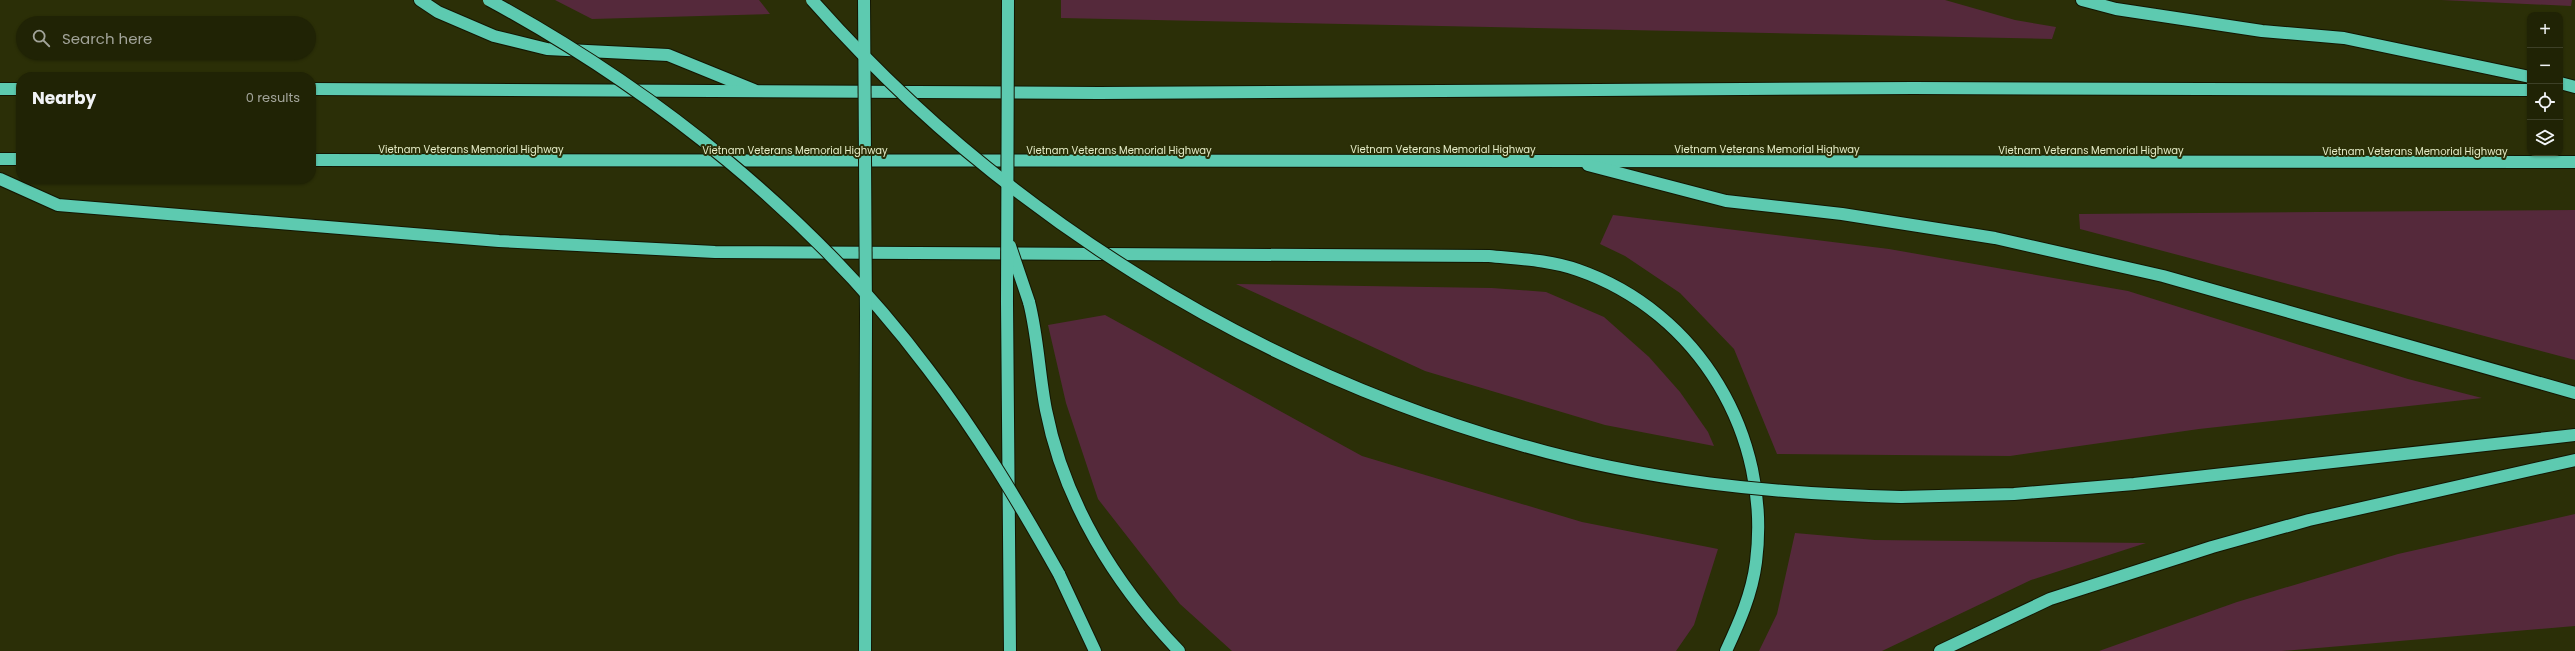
<!DOCTYPE html>
<html lang="en">
<head>
<meta charset="utf-8">
<style>
  body { margin:0; font-family:Poppins,sans-serif; background:#2d2f13; color:#f1f3f6 }
  .controls { position:absolute; right:12px; top:12px; display:grid; overflow:hidden; border-radius:8px; box-shadow:0 1px 3px #0004 }
  .controls button { width:36px; height:36px; display:grid; place-items:center; padding:0; border:0; border-bottom:1px solid #3d4027; background:#202305; color:#f1f3f6; font:20px sans-serif }
  .list { margin:0; padding:0; list-style:none }
  h2 { display:flex; justify-content:space-between; align-items:center; height:52px; margin:0; padding:0 16px; font-size:17px }
  h2 small { font-size:13px; font-weight:400; color:#a2a49a }
  .icon { flex:none; width:22px; height:22px; fill:none; stroke:currentColor; stroke-width:2; stroke-linecap:round; stroke-linejoin:round }
  .map { position:relative; flex:none; width:2575px; height:651px; overflow:hidden }
  .search { position:absolute; background:#202305; box-shadow:0 1px 3px #0004; left:16px; top:16px; width:300px; height:44px; display:flex; align-items:center; gap:10px; box-sizing:border-box; padding:0 14px; border-radius:22px; color:#a2a49a; font-size:15px }
  .panel { position:absolute; background:#202305; box-shadow:0 1px 3px #0004; left:16px; top:72px; width:300px; height:112px; border-radius:16px }
  .map>svg:first-child { display:block }
</style>
</head>
<body>
<div class="map">
<svg width="2575" height="651" viewBox="0 0 2575 651">
  <rect width="100%" height="100%" fill="#2b2f07"/>
  <!-- green -->
  <g fill="#55293b">
    <polygon points="555,0 759,0 770,14 592,19"/>
    <polygon points="1061,0 1945,0 2015,20 2056,27 2052,39 1061,18"/>
    <polygon points="2441,0 2572,0 2571,6"/>
    <polygon points="2575,210 2575,360 2080,229 2079,214"/>
    <polygon points="1613,215 1889,249 2128,291 2408,379 2482,398 2199,429 2010,456 1777,454 1734,349 1680,293 1625,256 1600,244"/>
    <polygon points="1236,284 1492,288 1546,292 1604,317 1649,357 1680,392 1708,432 1714,446 1605,425 1425,371"/>
    <polygon points="1105,315 1362,456 1582,522 1718,549 1694,625 1676,651 1232,651 1180,604 1098,499 1066,403 1048,325"/>
    <polygon points="2575,514 2575,626 2282,651 2099,651 2237,602 2398,554"/>
    <polygon points="1795,533 1875,540 2146,543 2031,580 1882,651 1759,651 1777,614"/>
  </g>
  <g fill="none" stroke-linecap="round" stroke-linejoin="round">
    <!-- motorway casing -->
    <g stroke="#131602" stroke-width="14">
      <g id="motorway">
        <polyline points="420,0 438,12 494,36 547,49 668,55 754,90"/>
        <polyline points="2082,0 2116,9 2262,31 2344,38 2530,77"/>
        <polyline points="2560,83 2575,87"/>
        <polyline points="0,89 21,89"/>
        <polyline points="311,89 1099,93 1913,88 2530,90"/>
        <polyline points="0,159 21,159"/>
        <polyline points="311,160 2575,162"/>
        <polyline points="1588,165 1726,201 1842,214 1995,238 2163,276 2575,393"/>
        <path d="M0,179L58,205L499,241L715,252L1489,256C1519,259 1550,260 1578,270C1699,312 1772,436 1756,562C1752,594 1739,623 1726,651"/>
        <polyline points="1007,302 1010,651"/>
        <path d="M1029,302C1038,337 1039,374 1046,410C1064,502 1115,584 1179,651"/>
        <polyline points="1901,497 2014,494 2134,484 2575,435"/>
        <polyline points="1059,574 1095,651"/>
        <polyline points="865,651 866,315"/>
        <polyline points="1940,651 2050,599 2212,547 2309,520 2575,460"/>
      </g>
    </g>
    <!-- motorway -->
    <use href="#motorway" stroke="#5dcab0" stroke-width="12"/>
    <!-- motorway-bridge casing -->
    <g stroke="#131602" stroke-width="14" stroke-linecap="butt">
      <g id="motorway-bridge">
        <path d="M489,0C655,90 814,217 928,369C978,434 1019,503 1059,574"/>
        <path d="M812,0C999,212 1250,368 1521,445C1645,481 1773,494 1901,497"/>
        <polyline points="864,0 866,315"/>
        <polyline points="1010,246 1029,302"/>
        <polyline points="1007,302 1008,0"/>
      </g>
    </g>
    <!-- motorway-bridge -->
    <use href="#motorway-bridge" stroke="#5dcab0" stroke-width="12"/>
  </g>
  <g text-anchor="middle" stroke-width="4" stroke-linejoin="round" paint-order="stroke">
    <!-- street labels -->
    <g font-size="10" fill="#e6edc8" stroke="#2b2f07">
      <text x="471" y="153">Vietnam Veterans Memorial Highway</text>
      <text x="1443" y="153">Vietnam Veterans Memorial Highway</text>
      <text x="1767" y="153">Vietnam Veterans Memorial Highway</text>
      <text x="795" y="154">Vietnam Veterans Memorial Highway</text>
      <text x="1119" y="154">Vietnam Veterans Memorial Highway</text>
      <text x="2091" y="154">Vietnam Veterans Memorial Highway</text>
      <text x="2415" y="155">Vietnam Veterans Memorial Highway</text>
    </g>
  </g>
</svg>
<div class="controls">
<button>+</button>
<button>−</button>
<button><svg class="icon" aria-label="locate" viewBox="0 0 24 24"><circle cx="12" cy="12" r="6"/><path d="M12 2v4M12 18v4M2 12h4M18 12h4"/></svg></button>
<button><svg class="icon" aria-label="layers" viewBox="0 0 24 24"><path d="M12 4l9 5-9 5-9-5zM3 14l9 5 9-5"/></svg></button>
</div>
<div class="search"><svg class="icon" aria-label="search" viewBox="0 0 24 24"><circle cx="10" cy="10" r="6"/><path d="M15 15l6 6"/></svg>Search here</div>
<section class="panel">
<h2>Nearby<small>0 results</small></h2>
<ul class="list">
</ul>
</section>
</div>
</body>
</html>
